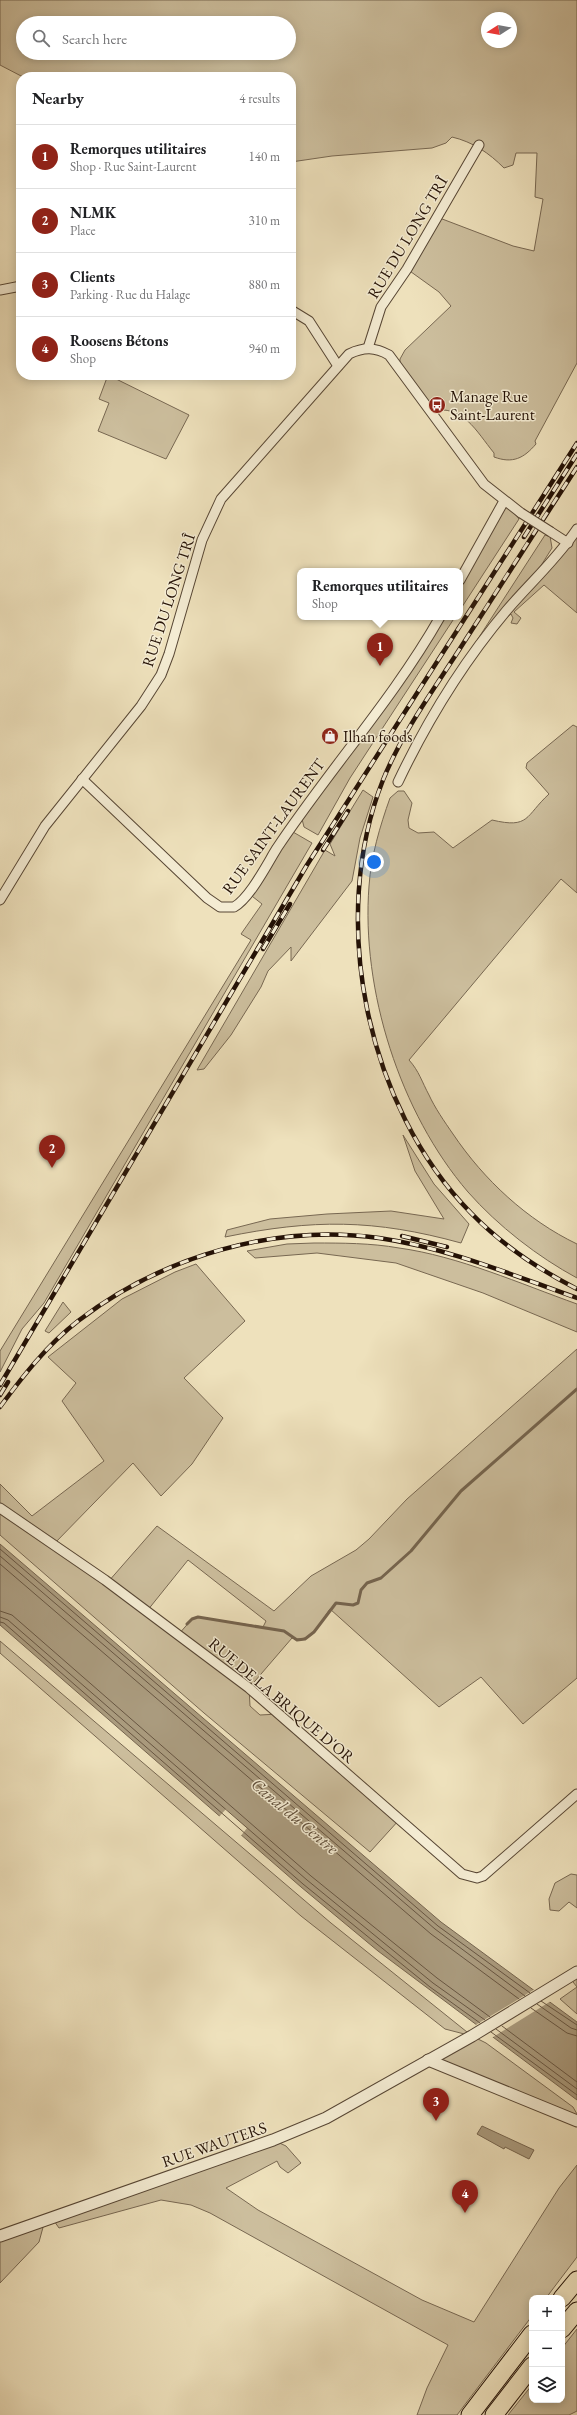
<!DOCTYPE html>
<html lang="en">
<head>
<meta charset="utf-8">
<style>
  body { margin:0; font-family:"EB Garamond",serif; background:#f6f6f6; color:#202124 }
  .controls { position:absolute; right:12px; bottom:12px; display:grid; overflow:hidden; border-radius:8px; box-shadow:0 2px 10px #0003 }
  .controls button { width:36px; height:36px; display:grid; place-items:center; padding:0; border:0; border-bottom:1px solid #e0e0e0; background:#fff; color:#202124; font:20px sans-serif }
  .compass { position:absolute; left:481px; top:12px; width:36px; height:36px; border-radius:50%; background:#fff; box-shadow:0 2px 10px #0003; rotate:259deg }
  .you { position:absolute; left:374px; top:862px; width:14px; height:14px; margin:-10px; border:3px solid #fff; border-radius:50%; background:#1a73e8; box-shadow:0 0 0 6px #1a73e833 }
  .badge { display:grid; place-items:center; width:26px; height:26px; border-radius:50%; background:#8f2418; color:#fff; font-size:13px; font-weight:700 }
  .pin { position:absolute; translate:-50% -33px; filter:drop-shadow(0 1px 2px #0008) }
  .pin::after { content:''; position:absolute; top:21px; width:14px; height:12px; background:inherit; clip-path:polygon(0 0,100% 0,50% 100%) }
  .popup { position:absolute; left:297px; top:568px; width:166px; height:52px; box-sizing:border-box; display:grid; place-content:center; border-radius:8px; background:#fff; filter:drop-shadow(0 1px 3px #0005); font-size:13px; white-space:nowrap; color:#757577 }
  .popup b { font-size:15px; color:#202124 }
  .popup::after { content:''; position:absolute; left:50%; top:100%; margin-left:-8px; border:8px solid transparent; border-top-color:#fff }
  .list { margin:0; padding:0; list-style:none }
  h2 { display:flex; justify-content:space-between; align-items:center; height:52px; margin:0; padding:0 16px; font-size:17px }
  h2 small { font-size:13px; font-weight:400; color:#757577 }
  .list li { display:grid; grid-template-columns:26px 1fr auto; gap:12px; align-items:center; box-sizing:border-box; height:64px; padding:0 16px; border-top:1px solid #e0e0e0 }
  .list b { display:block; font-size:15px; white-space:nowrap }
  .list p { margin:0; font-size:13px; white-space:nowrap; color:#757577 }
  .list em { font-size:13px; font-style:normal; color:#757577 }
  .icon { flex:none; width:22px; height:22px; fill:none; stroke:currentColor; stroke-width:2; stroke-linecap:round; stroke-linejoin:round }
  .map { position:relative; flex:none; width:577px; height:2415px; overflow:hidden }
  .search { position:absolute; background:#fff; box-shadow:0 2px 10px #0003; left:16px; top:16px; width:280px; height:44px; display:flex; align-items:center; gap:10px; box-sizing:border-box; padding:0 14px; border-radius:22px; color:#757577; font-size:15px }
  .panel { position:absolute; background:#fff; box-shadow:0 2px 10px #0003; left:16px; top:72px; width:280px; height:308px; border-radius:16px }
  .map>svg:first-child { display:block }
</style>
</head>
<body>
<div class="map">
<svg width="577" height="2415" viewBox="0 0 577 2415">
  <rect width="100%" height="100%" fill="#eee1bc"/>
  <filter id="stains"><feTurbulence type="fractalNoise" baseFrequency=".005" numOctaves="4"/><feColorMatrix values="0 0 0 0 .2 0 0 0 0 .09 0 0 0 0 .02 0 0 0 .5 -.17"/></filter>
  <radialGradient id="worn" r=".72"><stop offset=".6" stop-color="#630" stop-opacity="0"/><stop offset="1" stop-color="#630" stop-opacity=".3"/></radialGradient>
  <!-- green -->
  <g fill="#ccbe9d" stroke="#786852" fill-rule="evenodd">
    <path d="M0,0H577V363L535,441L536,444C524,458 513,464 494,457V453C476,431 463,404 431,411L400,369V359L405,350L451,306L439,292L407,269L437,217L513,246L534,251L543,199L535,197L537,153H516L513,165L504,168C489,153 473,142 452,137L446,143L432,148L332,156L291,162V77H23L0,65ZM487,18H511V42H487ZM23,23H289V53H23Z"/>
    <polygon points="108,375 189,415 166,459 98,431 109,403 99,399"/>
    <polygon points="504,501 519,519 460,610 460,580"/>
    <polygon points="577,530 577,613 544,585 514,612 521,618 517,624 511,623 513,618 511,614 507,617 452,679 545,535 550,536 552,548 537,572"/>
    <polygon points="440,617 455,617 350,778 318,835 304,827 302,819"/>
    <path d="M573,725L577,727V893L561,879L409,1060C419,1071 422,1082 429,1095C435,1108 444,1121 453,1134C484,1180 527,1220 577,1244V1278C538,1257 498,1226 468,1192C400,1113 361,990 369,886C371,856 380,826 390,798L398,791H404L412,803L408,820L409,828L418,833L434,832L453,848L492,820C530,829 525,816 549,794L526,768L527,763Z"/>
    <polygon points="363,790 373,797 360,838 352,881 291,961 291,947 268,971 261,987 231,1035 204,1069 197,1070 325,850 335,856 330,844"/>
    <polygon points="293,832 312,843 44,1303 22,1329 0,1372 0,1351 251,940 241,934 262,904 248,893"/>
    <path d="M403,1135L434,1184L469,1224L461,1243C374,1219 313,1219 225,1237L227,1230L270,1219L327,1214L391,1211L444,1219L415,1171Z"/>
    <path d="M314,1243C342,1243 371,1243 399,1248C458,1256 521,1284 577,1304V1332L483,1293L396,1263L317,1253L255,1258L247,1251L287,1244Z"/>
    <path d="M196,1264L245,1321L184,1378L223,1418L192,1464L161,1496L133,1463L53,1545L108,1582L157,1526L274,1611L311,1576L356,1550L369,1539L407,1499L577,1349V1678L523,1724L481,1677L439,1707L330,1609C320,1622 312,1644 292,1638L249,1688L250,1706L260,1715L278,1714L399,1820L370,1852L204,1713L0,1535V1484L32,1516L104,1461L62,1401L76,1383L48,1357L122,1299L175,1272ZM188,1560L266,1621L263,1627L198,1617L192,1619L178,1635L147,1611Z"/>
    <polygon points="63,1302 71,1312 49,1333 45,1331"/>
    <polygon points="0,1641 331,1923 472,2036 486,2043 573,2107 577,2114 577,2121 428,2060 472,2036 445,2029 301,1916 0,1653"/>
    <polygon points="571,1874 577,1875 577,1908 569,1902 559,1911 550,1910 549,1899 555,1883"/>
    <polygon points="577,1972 577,2014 560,1999 577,1987 569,1977"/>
    <polygon points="273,2140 286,2146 301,2163 288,2173 280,2167 277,2161 226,2188 258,2210 422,2300 474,2322 559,2188 577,2165 577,2257 546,2298 532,2298 532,2316 457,2415 417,2415 427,2388 448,2345 210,2213 191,2205 161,2200 59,2228 52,2218"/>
    <polygon points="45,2220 39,2242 0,2283 0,2236"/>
    <polygon points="577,2329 577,2411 569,2415 508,2415 532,2385 532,2400 562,2400 562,2348"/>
  </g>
  <!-- water -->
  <g fill="#aa9b7e" stroke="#75644e">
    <polygon points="0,1544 441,1922 577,2022 577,2100 378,1951 301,1887 0,1625"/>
    <polygon points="482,2126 534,2150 529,2159 505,2147 504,2149 477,2134"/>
  </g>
  <!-- pier -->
  <g fill="#eee1bc">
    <polygon points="226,1809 247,1828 240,1837 218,1818"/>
    <polygon points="535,1989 551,2001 490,2039 474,2026"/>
  </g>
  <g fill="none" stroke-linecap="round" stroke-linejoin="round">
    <!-- shore -->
    <g stroke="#685642" stroke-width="1">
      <polyline points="0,1549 438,1926 530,1993"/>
      <polyline points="0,1556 435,1929 525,1996"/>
      <polyline points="0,1564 431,1934 519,1999"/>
      <polyline points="0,1611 12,1615 311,1876 437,1978 490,2017"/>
      <polyline points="0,1617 8,1620 307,1880 433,1983 485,2020"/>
      <polyline points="0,1622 4,1623 303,1884 430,1987 480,2023"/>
      <polyline points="541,2001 577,2025"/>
      <polyline points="537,2004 571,2028 577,2030"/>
      <polyline points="531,2008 567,2033 577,2036"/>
      <polyline points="502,2026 577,2082"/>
      <polyline points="496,2029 577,2089"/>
      <polyline points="491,2032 577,2095"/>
    </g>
    <!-- stream -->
    <polyline stroke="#75644e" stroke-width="3" points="187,1624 192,1619 198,1617 284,1631 297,1640 305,1639 314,1632 336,1603 353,1605 358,1603 361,1590 367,1583 381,1578 411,1551 461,1491 577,1389"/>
    <!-- minor casing -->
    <g stroke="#574634" stroke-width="11">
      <g id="minor">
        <polyline points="0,290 21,286"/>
        <polyline points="291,310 309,321 338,366"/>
        <polyline points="368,348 381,307 407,269 479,145"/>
        <polyline points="551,532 568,543"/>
        <polyline points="460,580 504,501"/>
        <path d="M82,779L207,898L220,907H234C250,898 267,864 277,848C329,770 394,698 440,617"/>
        <path d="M398,782C427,721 464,661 507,610C530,583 557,559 577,529"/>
        <path d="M0,900L45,826L141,706L161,675L169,654L202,540L221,499L349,354C364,347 375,347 389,355L484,484L521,513"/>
        <polyline points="0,1508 105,1580 249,1688 462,1874 477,1878 483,1876 577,1794"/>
      </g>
    </g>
    <!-- tertiary casing -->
    <g stroke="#574634" stroke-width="13">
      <g id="tertiary">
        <polyline points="428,2060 577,2121"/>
        <polyline points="0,2236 273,2140 326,2118 472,2036 577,1972"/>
      </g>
    </g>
    <!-- motorway casing -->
    <g stroke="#251206" stroke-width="19">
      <g id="motorway">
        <polyline points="562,2298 577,2280"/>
        <polyline points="562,2329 577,2311"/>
        <polyline points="470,2415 532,2334"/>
        <polyline points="494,2415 532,2366"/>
      </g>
    </g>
    <!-- minor -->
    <use href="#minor" stroke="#f4ecd3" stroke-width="9"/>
    <!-- tertiary -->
    <use href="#tertiary" stroke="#f4ecd3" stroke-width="11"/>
    <!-- motorway -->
    <use href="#motorway" stroke="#eee1bc" stroke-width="17"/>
    <!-- rail casing -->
    <g stroke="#251206" stroke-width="4.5">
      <g id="rail">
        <path d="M577,467C537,528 498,589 459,650C432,692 402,733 383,780C328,919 366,1106 471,1213C502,1245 538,1269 577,1289"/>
        <polyline points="524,537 577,454"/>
        <polyline points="323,850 348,811"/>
        <polyline points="263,949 290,904"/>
        <polyline points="402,1236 447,1247"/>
        <polyline points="0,1385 307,865 577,443"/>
        <polyline points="0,1395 8,1382"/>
        <path d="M0,1407C23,1376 47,1345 78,1321C161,1257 275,1223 379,1238C448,1248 512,1275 577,1298"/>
      </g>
    </g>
    <!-- rail -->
    <use href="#rail" stroke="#f4ecd3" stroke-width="3" stroke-dasharray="9" stroke-linecap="butt"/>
    <!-- minor-bridge casing -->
    <g stroke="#574634" stroke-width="11" stroke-linecap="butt">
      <polyline id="minor-bridge" points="521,513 551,532"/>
    </g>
    <!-- minor-bridge -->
    <use href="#minor-bridge" stroke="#f4ecd3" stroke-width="9"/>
  </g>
  <!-- icons -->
  <defs>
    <g id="bus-disc" transform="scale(0.9)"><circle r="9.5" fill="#8f2418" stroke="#f4ecd3"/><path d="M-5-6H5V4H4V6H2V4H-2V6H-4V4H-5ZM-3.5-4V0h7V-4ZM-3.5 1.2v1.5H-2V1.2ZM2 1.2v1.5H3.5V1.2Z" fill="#fff"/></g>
    <g id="shop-disc" transform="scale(0.9)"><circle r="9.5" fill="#8f2418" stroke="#f4ecd3"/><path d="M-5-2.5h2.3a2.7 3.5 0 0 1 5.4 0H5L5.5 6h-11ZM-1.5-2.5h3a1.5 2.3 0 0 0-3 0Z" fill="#fff"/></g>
  </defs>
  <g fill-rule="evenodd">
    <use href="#bus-disc" x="437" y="405"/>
    <use href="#shop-disc" x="330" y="736"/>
  </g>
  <g text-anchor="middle" stroke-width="3" stroke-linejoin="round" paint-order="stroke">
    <!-- street labels -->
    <g font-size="16" fill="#251206" stroke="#f4ecd3">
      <text transform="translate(407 237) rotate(-59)" y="6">RUE DU LONG TRÎ</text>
      <text transform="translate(168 600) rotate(-72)" y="6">RUE DU LONG TRÎ</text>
      <text transform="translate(273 826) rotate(-54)" y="6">RUE SAINT-LAURENT</text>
      <text transform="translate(282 1700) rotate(40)" y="6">RUE DE LA BRIQUE D'OR</text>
      <text transform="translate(214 2144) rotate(-19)" y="6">RUE WAUTERS</text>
    </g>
    <!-- poi labels -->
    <g font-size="16" fill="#251206" stroke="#f4ecd3" text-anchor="start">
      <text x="450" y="402">Manage Rue<tspan x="450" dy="18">Saint-Laurent</tspan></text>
      <text x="343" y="742">Ilhan foods</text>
    </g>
    <!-- water labels -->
    <g font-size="17" font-style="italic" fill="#61503c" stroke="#f4ecd3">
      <text transform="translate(295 1816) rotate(40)" y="6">Canal du Centre</text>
    </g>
  </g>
  <rect width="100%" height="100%" filter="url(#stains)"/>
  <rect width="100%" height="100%" fill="url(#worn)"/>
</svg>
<div class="controls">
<button>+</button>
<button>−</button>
<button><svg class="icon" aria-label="layers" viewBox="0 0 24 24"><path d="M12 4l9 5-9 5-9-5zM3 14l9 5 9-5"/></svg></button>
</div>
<svg class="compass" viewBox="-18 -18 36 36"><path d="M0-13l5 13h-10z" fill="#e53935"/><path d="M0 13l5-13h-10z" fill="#757577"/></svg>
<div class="you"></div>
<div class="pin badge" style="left:380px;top:666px">1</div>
<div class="popup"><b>Remorques utilitaires</b>Shop</div>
<div class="pin badge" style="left:52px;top:1168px">2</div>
<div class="pin badge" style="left:436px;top:2121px">3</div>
<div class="pin badge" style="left:465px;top:2213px">4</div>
<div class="search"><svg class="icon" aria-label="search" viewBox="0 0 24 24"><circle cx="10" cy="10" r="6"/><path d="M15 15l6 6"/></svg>Search here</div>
<section class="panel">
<h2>Nearby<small>4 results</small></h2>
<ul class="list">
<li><span class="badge">1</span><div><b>Remorques utilitaires</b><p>Shop · Rue Saint-Laurent</p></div><em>140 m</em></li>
<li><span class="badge">2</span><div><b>NLMK</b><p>Place</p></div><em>310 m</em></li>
<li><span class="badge">3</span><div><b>Clients</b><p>Parking · Rue du Halage</p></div><em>880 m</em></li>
<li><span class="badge">4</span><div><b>Roosens Bétons</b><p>Shop</p></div><em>940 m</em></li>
</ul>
</section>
</div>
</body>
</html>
